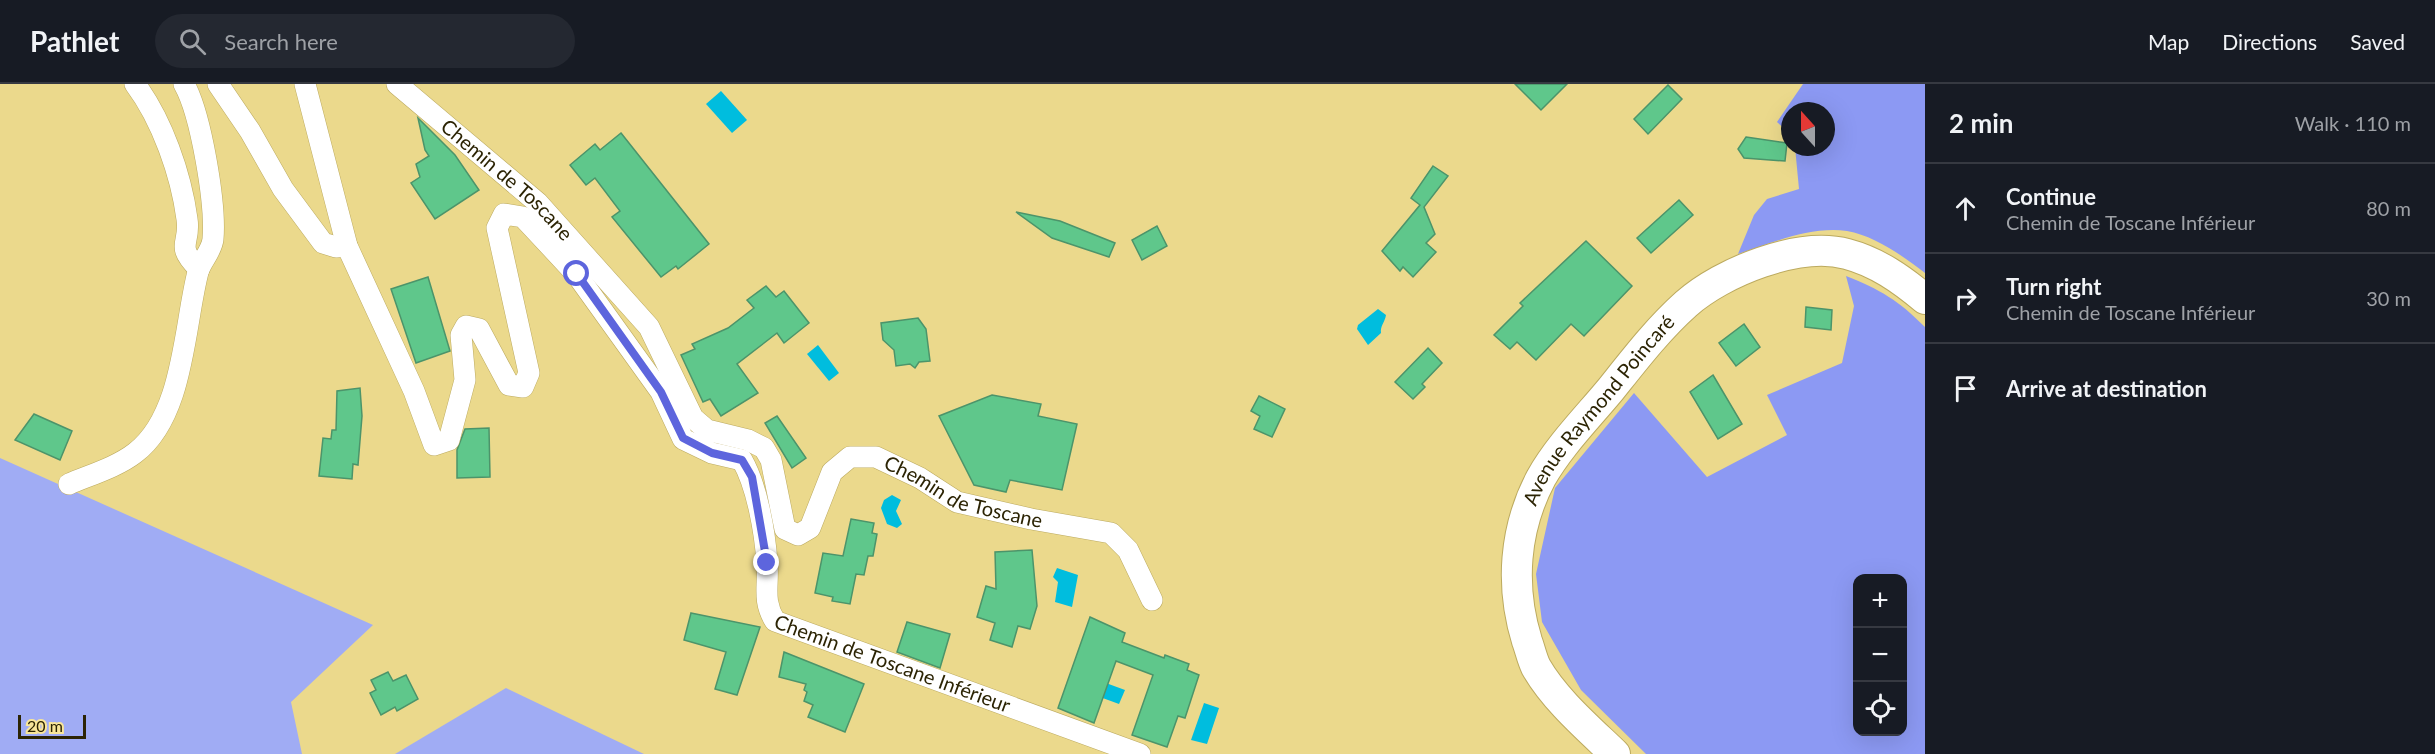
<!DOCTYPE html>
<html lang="en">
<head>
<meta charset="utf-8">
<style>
  body { margin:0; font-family:Lato,sans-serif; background:#242831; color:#f1f3f6 }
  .controls { position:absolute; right:18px; bottom:18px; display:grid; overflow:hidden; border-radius:12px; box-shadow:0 6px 24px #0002 }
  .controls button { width:54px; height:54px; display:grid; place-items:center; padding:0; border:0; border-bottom:2px solid #363941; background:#171b24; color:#f1f3f6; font:30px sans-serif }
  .compass { position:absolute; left:1781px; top:18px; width:54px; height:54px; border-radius:50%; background:#171b24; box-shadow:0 6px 24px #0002; rotate:339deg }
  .scale { position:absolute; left:18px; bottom:15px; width:68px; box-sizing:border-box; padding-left:6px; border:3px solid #2c2404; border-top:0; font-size:16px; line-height:21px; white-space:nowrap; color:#2c2404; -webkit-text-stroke:4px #f9e699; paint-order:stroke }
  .stop { position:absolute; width:18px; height:18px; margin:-14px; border:4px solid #5d65dd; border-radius:50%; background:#fff }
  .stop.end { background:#5d65dd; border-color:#fff; box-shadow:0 2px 6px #0008 }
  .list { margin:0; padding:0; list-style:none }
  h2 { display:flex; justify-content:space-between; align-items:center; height:78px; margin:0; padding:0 24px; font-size:26px }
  h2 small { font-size:20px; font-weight:400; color:#9ea1a6 }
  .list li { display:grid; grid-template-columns:39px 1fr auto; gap:18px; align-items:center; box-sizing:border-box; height:90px; padding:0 24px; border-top:2px solid #363941 }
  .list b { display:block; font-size:22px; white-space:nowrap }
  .list p { margin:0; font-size:20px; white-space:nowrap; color:#9ea1a6 }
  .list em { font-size:20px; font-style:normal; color:#9ea1a6 }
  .icon { flex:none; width:33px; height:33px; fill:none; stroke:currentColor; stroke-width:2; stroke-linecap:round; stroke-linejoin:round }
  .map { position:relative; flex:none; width:1925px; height:670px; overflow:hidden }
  header { display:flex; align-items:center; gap:36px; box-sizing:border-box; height:84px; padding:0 30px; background:#171b24; border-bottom:2px solid #363941 }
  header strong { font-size:28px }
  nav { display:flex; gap:33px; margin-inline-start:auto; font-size:21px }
  .search { width:420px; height:54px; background:#242831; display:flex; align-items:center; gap:15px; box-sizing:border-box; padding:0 21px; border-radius:33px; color:#9ea1a6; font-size:22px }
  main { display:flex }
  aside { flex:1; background:#171b24 }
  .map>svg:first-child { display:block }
</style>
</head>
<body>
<header>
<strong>Pathlet</strong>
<div class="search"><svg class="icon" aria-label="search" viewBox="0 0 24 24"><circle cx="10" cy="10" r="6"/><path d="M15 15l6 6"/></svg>Search here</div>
<nav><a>Map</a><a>Directions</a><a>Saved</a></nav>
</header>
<main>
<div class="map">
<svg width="1925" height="670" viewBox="0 0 1925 670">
  <rect width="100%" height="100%" fill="#ebd98c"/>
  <!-- green -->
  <g fill="#a0acf4">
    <polygon points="0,374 373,541 291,618 302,670 0,670"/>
    <polygon points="506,604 644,670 395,670"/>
  </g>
  <!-- forest -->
  <g fill="#8c99f3" fill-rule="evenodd">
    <path d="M1803,0H1925V189C1903,172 1875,152 1847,147C1810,142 1772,159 1738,170L1754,131L1767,115L1799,105L1795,63H1826V27H1790V50L1777,38Z"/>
    <path d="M1846,192C1881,206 1898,216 1925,243V670H1646L1581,606L1542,538L1536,490L1555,404L1634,309L1707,393L1787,351L1767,311L1842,279L1854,222ZM1858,494H1902V648H1858Z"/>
  </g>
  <!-- water -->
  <g fill="#00bdde">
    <polygon points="721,7 747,36 732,49 706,20"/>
    <path d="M1378,225L1386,231C1385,238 1380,242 1381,249L1368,261L1357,245L1358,241Z"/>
    <polygon points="818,261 839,289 829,297 807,270"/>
    <polygon points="892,411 901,416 896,427 902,440 897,444 887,440 881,424 884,416"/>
    <polygon points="1057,484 1078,491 1072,523 1055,518 1058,498 1053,493"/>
    <polygon points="1095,595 1125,606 1119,620 1089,609"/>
    <polygon points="1204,619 1219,624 1207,660 1191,656"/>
  </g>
  <!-- building -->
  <g fill="#5fc78b" stroke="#4c946a" stroke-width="1.5">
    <polygon points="1515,0 1567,0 1541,26"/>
    <polygon points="1668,1 1682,15 1648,50 1634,35"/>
    <polygon points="418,34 455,71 479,106 435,135 411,99 420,93 416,80 429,72 425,66"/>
    <polygon points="621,49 709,160 678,185 676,182 661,193 612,133 620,127 595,94 586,101 570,81 595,60 600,66"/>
    <polygon points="1746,53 1787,59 1785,77 1744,74 1738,65"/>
    <polygon points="1433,82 1448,92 1424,123 1435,150 1426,159 1436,168 1413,193 1403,183 1400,187 1382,167 1420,121 1411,114"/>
    <polygon points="1679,116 1693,131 1651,169 1637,154"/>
    <polygon points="1016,128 1060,137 1115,159 1109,173 1052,154"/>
    <polygon points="1157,142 1167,162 1142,176 1132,156"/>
    <polygon points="1586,157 1632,202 1584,252 1571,240 1536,276 1517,258 1510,265 1494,251 1523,222 1520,219"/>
    <polygon points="428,193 450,267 416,279 391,205"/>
    <polygon points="766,202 776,213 784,207 809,239 784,259 777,249 737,280 758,309 721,332 710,315 703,318 681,271 695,265 692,260 728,244 754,224 747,216"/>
    <polygon points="1806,223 1832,226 1831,246 1805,243"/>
    <polygon points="918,234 926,245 930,277 919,278 915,284 910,280 896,282 894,266 883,256 881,239"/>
    <polygon points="1744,240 1760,263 1736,282 1719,259"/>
    <polygon points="1428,264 1442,279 1422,300 1425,303 1413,315 1395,298"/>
    <polygon points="1713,291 1742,340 1718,355 1690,308"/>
    <polygon points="360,304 362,332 358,381 353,380 352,395 319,392 323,354 331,355 332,346 336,346 337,307"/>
    <polygon points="992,311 1041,320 1038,332 1077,340 1062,406 1010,396 1006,408 974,401 939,332"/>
    <polygon points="1259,312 1285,325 1272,353 1254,345 1260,332 1251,327"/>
    <polygon points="34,330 72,347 60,376 15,356"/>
    <polygon points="777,332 806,374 792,384 765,339"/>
    <polygon points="489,344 490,393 457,394 457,366 465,345"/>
    <polygon points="851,435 874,439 872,449 877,450 873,472 868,472 864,491 856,490 850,520 832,517 833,513 815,509 823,469 843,472"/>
    <polygon points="1032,466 1037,522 1030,545 1018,542 1012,563 990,556 995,539 977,533 986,502 996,505 995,468"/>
    <polygon points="691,529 760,543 737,611 715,605 726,568 684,556"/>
    <polygon points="1090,533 1125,549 1122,558 1164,574 1165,571 1189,580 1187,586 1199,591 1185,634 1178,632 1167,663 1132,651 1153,591 1116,577 1094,639 1058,624"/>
    <polygon points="907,538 950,550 940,584 897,568"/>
    <polygon points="784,568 864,600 845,648 808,633 813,621 804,617 807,608 804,606 806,600 779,593"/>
    <polygon points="388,588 393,597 406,591 418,615 397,627 395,623 381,631 370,609 376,606 371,596"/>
  </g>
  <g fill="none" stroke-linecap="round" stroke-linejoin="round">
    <!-- minor casing -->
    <g stroke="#bcaa5f" stroke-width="22">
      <g id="minor">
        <path d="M135,0C162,36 181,90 187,135C191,161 174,160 199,185"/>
        <polyline points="218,0 250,47 283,105 323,159 336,163 347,162"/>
        <path id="s1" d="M305,0L347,162L414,307L434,361L449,356L465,296L461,251L466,242L479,245L509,301L523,303L529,289L497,144L504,130L523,133L577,191L661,308L683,355L712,369L742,376C757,402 765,448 767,479C769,502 762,516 775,537L1140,670"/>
        <path id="s2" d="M397,0L538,119L649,243L693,334L707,346L748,356L764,364L771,376L785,445L798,451L810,444L832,388L850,373H876L920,394L957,418L1031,435L1111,449L1128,466L1152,516"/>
        <path d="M69,400C90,391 117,383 135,369C184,332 184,242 198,188C201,177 212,167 213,155C216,120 201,30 184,0"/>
      </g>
    </g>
    <!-- secondary casing -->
    <g stroke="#bcaa5f" stroke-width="32">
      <g id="secondary">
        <path id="s3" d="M1615,670C1588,644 1555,616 1536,583C1532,575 1530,565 1527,557C1510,502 1514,445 1541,394C1559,362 1587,334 1611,305C1635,275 1658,245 1686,220C1722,188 1799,157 1847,170C1877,178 1901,195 1925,215"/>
      </g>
    </g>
    <!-- minor -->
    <use href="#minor" stroke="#fff" stroke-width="21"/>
    <!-- secondary -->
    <use href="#secondary" stroke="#fff" stroke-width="30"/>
  </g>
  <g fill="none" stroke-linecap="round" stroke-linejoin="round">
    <!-- route -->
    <polyline stroke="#5d65dd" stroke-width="8" points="577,190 661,308 683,354 712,369 742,376 752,393 767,479"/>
  </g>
  <g text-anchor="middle" stroke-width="4.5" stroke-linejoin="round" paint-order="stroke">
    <!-- street labels -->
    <g font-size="20" fill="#2c2404" stroke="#f9e699">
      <text dy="7" stroke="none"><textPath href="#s2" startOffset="146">Chemin de Toscane</textPath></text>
      <text dy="7" stroke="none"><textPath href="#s3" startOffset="402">Avenue Raymond Poincaré</textPath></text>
      <text dy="7" stroke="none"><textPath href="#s2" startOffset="848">Chemin de Toscane</textPath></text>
      <text dy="7" stroke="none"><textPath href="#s1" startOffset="1437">Chemin de Toscane Inférieur</textPath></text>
    </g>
  </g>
</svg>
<div class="controls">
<button>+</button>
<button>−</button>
<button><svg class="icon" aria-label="locate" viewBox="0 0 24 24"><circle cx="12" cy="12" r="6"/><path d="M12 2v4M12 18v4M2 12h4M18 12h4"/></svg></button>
</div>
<svg class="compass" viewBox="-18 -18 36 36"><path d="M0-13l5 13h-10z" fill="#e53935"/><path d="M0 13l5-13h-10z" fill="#9ea1a6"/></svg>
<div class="scale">20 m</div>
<div class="stop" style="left:577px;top:190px"></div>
<div class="stop end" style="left:767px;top:479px"></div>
</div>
<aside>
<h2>2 min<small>Walk · 110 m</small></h2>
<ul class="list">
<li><svg class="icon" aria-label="ahead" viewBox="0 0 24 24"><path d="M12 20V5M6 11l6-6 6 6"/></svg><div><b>Continue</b><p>Chemin de Toscane Inférieur</p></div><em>80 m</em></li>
<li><svg class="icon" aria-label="right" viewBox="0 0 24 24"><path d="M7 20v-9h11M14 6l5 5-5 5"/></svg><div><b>Turn right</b><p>Chemin de Toscane Inférieur</p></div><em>30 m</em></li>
<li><svg class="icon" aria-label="arrive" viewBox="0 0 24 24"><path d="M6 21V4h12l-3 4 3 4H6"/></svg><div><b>Arrive at destination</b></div></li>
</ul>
</aside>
</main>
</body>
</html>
